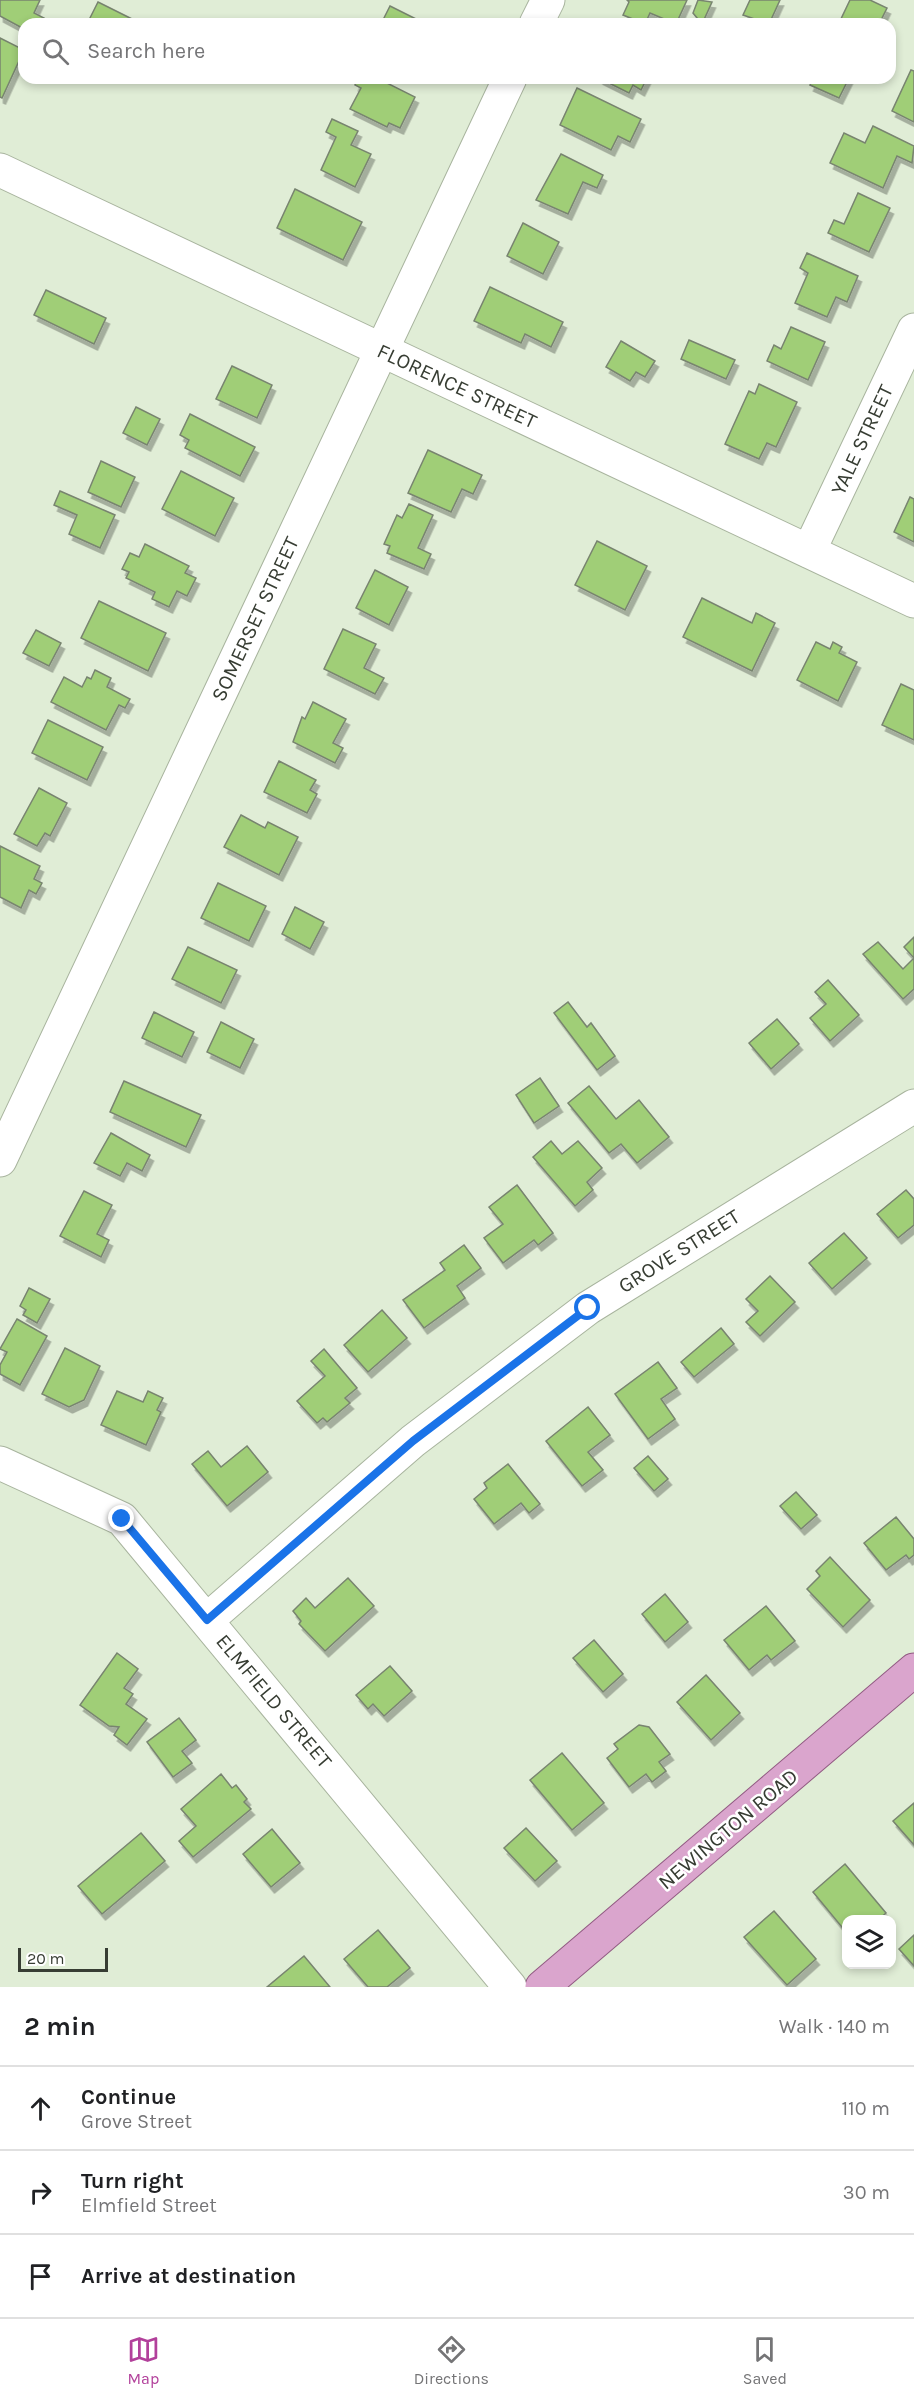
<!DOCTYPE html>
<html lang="en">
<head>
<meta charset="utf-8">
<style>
  body { margin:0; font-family:Karla,sans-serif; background:#f6f6f6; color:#202124 }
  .controls { position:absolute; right:18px; bottom:18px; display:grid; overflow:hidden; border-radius:12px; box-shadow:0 3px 9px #0003 }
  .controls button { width:54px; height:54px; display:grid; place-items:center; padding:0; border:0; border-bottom:2px solid #e0e0e0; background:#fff; color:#202124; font:30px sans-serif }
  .scale { position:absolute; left:18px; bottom:15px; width:90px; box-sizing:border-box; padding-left:6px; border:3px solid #373d33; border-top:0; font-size:16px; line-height:21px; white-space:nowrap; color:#373d33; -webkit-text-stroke:4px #fff; paint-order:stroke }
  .stop { position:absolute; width:18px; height:18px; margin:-14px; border:4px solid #1a73e8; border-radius:50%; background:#fff }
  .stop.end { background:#1a73e8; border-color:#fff; box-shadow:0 2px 6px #0008 }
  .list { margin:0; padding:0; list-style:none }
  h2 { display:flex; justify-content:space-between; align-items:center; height:78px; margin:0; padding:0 24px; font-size:26px }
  h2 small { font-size:20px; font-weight:400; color:#757577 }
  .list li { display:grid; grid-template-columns:39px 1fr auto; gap:18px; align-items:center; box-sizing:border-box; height:84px; padding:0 24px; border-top:2px solid #e0e0e0 }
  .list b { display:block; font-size:22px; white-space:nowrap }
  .list p { margin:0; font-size:20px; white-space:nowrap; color:#757577 }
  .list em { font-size:20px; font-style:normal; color:#757577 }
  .icon { flex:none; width:33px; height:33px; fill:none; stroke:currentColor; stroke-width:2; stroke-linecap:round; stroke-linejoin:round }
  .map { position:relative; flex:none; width:914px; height:1987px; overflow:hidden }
  .search { position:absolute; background:#fff; box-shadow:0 3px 9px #0003; left:18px; right:18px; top:18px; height:66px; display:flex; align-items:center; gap:15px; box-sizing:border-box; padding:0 21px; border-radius:18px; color:#757577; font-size:22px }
  .sheet { height:330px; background:#fff }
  nav { display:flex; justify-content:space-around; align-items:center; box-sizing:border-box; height:84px; border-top:2px solid #e0e0e0; background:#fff; font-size:16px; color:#757577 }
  nav a { display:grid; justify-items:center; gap:3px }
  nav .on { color:#b2409b }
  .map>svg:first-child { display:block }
</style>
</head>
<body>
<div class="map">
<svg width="914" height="1987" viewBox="0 0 914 1987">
  <defs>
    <filter id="shadow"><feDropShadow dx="3.5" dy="6" stdDeviation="0" flood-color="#0004"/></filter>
  </defs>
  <rect width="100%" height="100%" fill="#e0edd6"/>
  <!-- building -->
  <g fill="#a0ce77" stroke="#78846f" stroke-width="1.5" filter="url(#shadow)">
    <polygon points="0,0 40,0 34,13 44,18 41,24 24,24 24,29 0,16"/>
    <polygon points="627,0 687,0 676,24 650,13 645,24 623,15 629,2"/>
    <polygon points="698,0 712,2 702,24 693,13"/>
    <polygon points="750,0 780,0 769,24 743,15"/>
    <polygon points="850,0 870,0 887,8 879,24 846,24 840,21"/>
    <polygon points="98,2 136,21 135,24 87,24"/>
    <polygon points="390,6 426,24 381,24"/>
    <polygon points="0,38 24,50 2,98 0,97"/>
    <polygon points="911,70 914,71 914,122 892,111"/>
    <polygon points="358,78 377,78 415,97 400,128 389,123 387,127 350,109 361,88 355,85"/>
    <polygon points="599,78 647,78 641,90 633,85 629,93"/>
    <polygon points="813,78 849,78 839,98 810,85"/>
    <polygon points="577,88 641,119 630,142 618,136 611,150 560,125"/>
    <polygon points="332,119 358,131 351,145 371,154 355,187 321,170 336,137 326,132"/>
    <polygon points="873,126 914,146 912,163 897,156 883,188 830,163 844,133 865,143"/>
    <polygon points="561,154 603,175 597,188 583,182 568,214 536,200"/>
    <polygon points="295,189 362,222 343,260 277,228"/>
    <polygon points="858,193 890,208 869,252 828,233 834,220 844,224"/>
    <polygon points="523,223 559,242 543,274 507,256"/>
    <polygon points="807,253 858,276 847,302 836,297 827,317 795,303 808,273 800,268"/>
    <polygon points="490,287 563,322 551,347 525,334 521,343 474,321"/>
    <polygon points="46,290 106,318 94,344 34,315"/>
    <polygon points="791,327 825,342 808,380 767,361 774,345 781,349"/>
    <polygon points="689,340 735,360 726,379 681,359"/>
    <polygon points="621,341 655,361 645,377 636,372 630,381 606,367"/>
    <polygon points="232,366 272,385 257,418 216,399"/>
    <polygon points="759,384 797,402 776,447 767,443 759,459 725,444 749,391 755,394"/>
    <polygon points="136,407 160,419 147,445 123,433"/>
    <polygon points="190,414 255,447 240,476 185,448 189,440 180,435"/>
    <polygon points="428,450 482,475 473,494 462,489 451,512 408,493"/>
    <polygon points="101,461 135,477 121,507 88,492"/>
    <polygon points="181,471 234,498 215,536 162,509"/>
    <polygon points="60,491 115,515 100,548 69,534 77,515 54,505"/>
    <polygon points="910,497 914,499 914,542 894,532"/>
    <polygon points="409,504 433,515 418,548 431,554 424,569 387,553 390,546 384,544 397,515 402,518"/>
    <polygon points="597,541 647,566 625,610 575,585"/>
    <polygon points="145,544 189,566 185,573 196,578 187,596 177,591 169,607 152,599 155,592 126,578 129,572 122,569 130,553 139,557"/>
    <polygon points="375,570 408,587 389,625 356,608"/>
    <polygon points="702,598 752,623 756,613 775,623 752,671 683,637"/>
    <polygon points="99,601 166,633 148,671 81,638"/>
    <polygon points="343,629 376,644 364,668 384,678 375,694 324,669"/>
    <polygon points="36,630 61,643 49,666 23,653"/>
    <polygon points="816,642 830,649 833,642 842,647 839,653 857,662 838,701 797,680"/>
    <polygon points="95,670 111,678 107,687 130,699 125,708 119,705 106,730 51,702 64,677 82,687 87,677 91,679"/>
    <polygon points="901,684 914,690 914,740 882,725"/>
    <polygon points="313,702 346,719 333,743 343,748 335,763 293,742 302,717 305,719"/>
    <polygon points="48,720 103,747 87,780 32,753"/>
    <polygon points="279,761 316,780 310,790 317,794 307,813 264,792"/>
    <polygon points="39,788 67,803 50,836 45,833 37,846 14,834"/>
    <polygon points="241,815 265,828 268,822 298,837 279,875 224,847"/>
    <polygon points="0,846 40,866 34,879 42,883 36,894 29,890 21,908 0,897"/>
    <polygon points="218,883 266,906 249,941 201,918"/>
    <polygon points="295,907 324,922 310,949 282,934"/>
    <polygon points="914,937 914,958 904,947"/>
    <polygon points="878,942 903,969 914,958 914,989 903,999 863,954"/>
    <polygon points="188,947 237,970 221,1003 172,979"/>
    <polygon points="828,980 859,1015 830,1041 810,1018 826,1004 815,992"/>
    <polygon points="568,1002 587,1027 591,1023 615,1056 597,1070 554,1013"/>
    <polygon points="154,1012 194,1032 182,1057 142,1038"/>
    <polygon points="777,1019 799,1044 771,1069 749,1043"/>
    <polygon points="221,1022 254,1039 240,1068 207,1052"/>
    <polygon points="540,1078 559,1106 534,1123 516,1095"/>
    <polygon points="124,1081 201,1115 186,1147 110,1112"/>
    <polygon points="589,1086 616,1119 639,1100 669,1137 637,1163 621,1144 609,1153 568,1103"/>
    <polygon points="111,1133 150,1155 142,1171 127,1163 120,1176 94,1163"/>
    <polygon points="551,1141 562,1154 578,1141 602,1168 587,1182 593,1190 575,1206 533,1157"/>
    <polygon points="517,1185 553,1233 538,1245 534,1240 503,1263 484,1238 503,1224 489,1207"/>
    <polygon points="906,1190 914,1199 914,1225 898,1238 877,1214"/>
    <polygon points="84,1191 112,1205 97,1234 109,1240 101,1257 60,1236"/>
    <polygon points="844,1233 867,1258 832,1289 809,1263"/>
    <polygon points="464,1245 481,1268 457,1286 465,1298 424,1328 403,1300 445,1270 440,1263"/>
    <polygon points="770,1276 795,1302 760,1336 746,1322 758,1311 746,1299"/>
    <polygon points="29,1288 50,1299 37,1323 23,1315 26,1310 20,1306"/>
    <polygon points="382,1310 407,1338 368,1372 344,1345"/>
    <polygon points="17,1319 47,1336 20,1385 0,1374 0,1365 7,1352 0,1349"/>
    <polygon points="721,1328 734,1344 694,1377 681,1362"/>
    <polygon points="65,1348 100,1366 84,1400 69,1407 42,1394"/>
    <polygon points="324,1349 357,1388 345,1398 350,1403 327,1422 323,1418 317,1423 297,1401 325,1376 311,1361"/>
    <polygon points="658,1362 677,1388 661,1399 675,1419 648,1439 615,1394"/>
    <polygon points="117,1391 143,1402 148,1391 163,1398 157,1410 161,1412 146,1445 101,1425"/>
    <polygon points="588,1407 610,1435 588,1452 603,1470 582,1486 546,1441"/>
    <polygon points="247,1446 268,1472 227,1506 192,1464 208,1451 221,1467"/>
    <polygon points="648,1456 668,1479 654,1491 634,1468"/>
    <polygon points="508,1464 540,1504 529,1513 521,1503 494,1524 474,1499 487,1488 484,1483"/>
    <polygon points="796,1492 817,1515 801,1529 780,1506"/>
    <polygon points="896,1517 914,1539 914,1555 909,1559 906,1555 886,1570 864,1543"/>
    <polygon points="830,1557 870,1600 843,1627 807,1589 820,1576 816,1571"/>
    <polygon points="348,1578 374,1606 325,1651 299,1624 301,1621 293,1611 306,1598 315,1608"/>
    <polygon points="665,1594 688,1622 665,1642 642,1614"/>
    <polygon points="766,1606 795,1641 771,1660 767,1655 749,1670 724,1640"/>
    <polygon points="594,1640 623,1674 603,1692 573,1658"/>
    <polygon points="117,1653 138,1669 124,1688 133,1694 126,1704 147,1719 127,1745 114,1735 119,1727 109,1726 80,1705"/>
    <polygon points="390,1666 412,1691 384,1716 373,1704 368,1709 356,1695"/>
    <polygon points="706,1675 740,1713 711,1740 677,1702"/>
    <polygon points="179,1718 196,1740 182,1751 192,1763 173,1777 147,1742"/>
    <polygon points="639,1725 649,1727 670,1754 659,1762 666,1771 652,1782 646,1774 629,1787 607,1758 618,1749 614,1744"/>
    <polygon points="562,1753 604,1803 572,1830 530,1780"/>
    <polygon points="221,1774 232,1788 236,1785 247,1799 244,1802 251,1809 193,1857 179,1841 196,1826 181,1809"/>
    <polygon points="914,1803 914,1845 893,1821"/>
    <polygon points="526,1828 557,1861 535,1881 504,1848"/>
    <polygon points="272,1829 300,1863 271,1887 243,1854"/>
    <polygon points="141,1833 165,1861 102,1914 78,1886"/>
    <polygon points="845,1864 886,1913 878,1920 846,1920 846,1932 813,1892"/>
    <polygon points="774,1911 816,1959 787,1985 744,1937"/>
    <polygon points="378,1930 410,1968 387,1987 368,1987 344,1959"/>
    <polygon points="914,1935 914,1966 899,1949"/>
    <polygon points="304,1956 330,1987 267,1987"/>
  </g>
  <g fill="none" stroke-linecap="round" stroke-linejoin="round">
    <!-- minor casing -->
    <g stroke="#a8b49e" stroke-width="35">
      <g id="minor">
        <polyline points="536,24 548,0"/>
        <polyline points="0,170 914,601"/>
        <polyline points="809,551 914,330"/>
        <polyline points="0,1160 510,78"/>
        <polyline points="0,1463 122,1519 510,1987"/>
        <polyline points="207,1620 413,1441 588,1308 914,1106"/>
      </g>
    </g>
    <!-- major casing -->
    <g stroke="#915a82" stroke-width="35">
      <polyline id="major" points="542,1987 914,1670"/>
    </g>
    <!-- minor -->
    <use href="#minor" stroke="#fff" stroke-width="33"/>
    <!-- major -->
    <use href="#major" stroke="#daa5cd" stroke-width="33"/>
  </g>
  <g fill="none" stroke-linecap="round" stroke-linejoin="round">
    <!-- route -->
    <polyline stroke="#1a73e8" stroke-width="8" points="122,1519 207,1620 413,1441 588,1308"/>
  </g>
  <g text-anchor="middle" stroke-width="5" stroke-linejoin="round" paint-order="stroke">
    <!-- street labels -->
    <g font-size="21" fill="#373d33" stroke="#fff">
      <text transform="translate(457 386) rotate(25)" y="7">FLORENCE STREET</text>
      <text transform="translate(862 440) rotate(-65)" y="7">YALE STREET</text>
      <text transform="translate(255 619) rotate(-65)" y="7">SOMERSET STREET</text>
      <text transform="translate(679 1251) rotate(-32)" y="7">GROVE STREET</text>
      <text transform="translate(274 1701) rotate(50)" y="7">ELMFIELD STREET</text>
      <text transform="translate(728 1829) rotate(-40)" y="7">NEWINGTON ROAD</text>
    </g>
  </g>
</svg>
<div class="controls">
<button><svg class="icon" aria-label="layers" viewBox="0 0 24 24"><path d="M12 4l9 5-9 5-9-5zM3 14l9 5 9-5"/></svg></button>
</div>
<div class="scale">20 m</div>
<div class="stop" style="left:588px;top:1308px"></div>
<div class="stop end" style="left:122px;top:1519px"></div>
<div class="search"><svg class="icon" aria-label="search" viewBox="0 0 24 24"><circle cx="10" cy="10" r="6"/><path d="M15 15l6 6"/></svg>Search here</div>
</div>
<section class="sheet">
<h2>2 min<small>Walk · 140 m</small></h2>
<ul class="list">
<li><svg class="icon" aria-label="ahead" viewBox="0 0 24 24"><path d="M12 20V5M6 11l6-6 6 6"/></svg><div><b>Continue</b><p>Grove Street</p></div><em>110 m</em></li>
<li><svg class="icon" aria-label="right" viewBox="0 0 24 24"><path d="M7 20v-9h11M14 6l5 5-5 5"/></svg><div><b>Turn right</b><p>Elmfield Street</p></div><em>30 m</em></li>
<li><svg class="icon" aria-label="arrive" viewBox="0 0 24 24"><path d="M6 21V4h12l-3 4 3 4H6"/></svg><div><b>Arrive at destination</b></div></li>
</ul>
</section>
<nav>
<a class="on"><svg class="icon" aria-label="map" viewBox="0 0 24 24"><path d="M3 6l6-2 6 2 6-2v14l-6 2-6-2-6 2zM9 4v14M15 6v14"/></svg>Map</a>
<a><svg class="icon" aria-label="directions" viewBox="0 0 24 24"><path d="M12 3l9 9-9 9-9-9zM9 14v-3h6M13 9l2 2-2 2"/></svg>Directions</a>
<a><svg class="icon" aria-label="saved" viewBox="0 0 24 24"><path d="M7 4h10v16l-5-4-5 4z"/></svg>Saved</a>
</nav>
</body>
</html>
